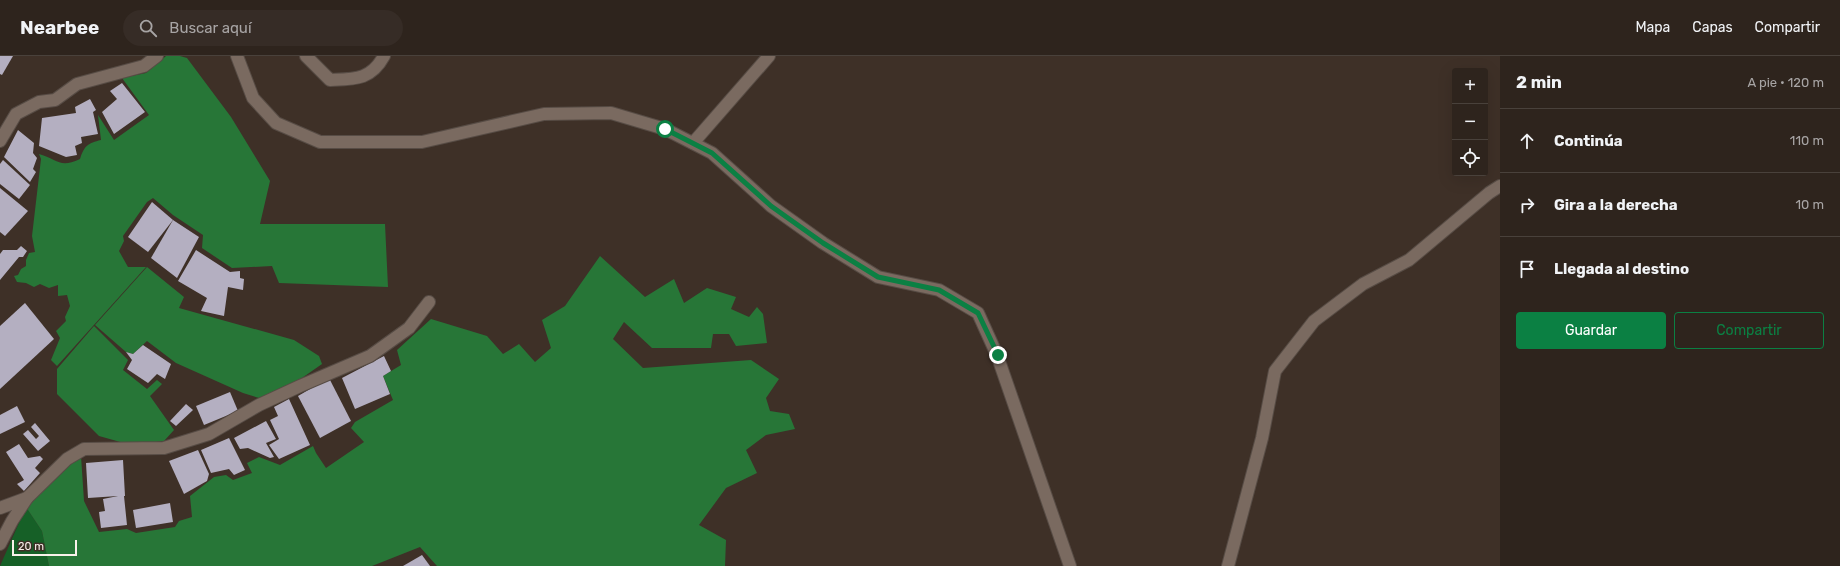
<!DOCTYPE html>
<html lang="es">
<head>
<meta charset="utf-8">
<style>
  body { margin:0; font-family:Rubik,sans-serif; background:#362c26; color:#f1f3f6 }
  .controls { position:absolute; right:12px; top:12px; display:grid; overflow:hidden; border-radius:4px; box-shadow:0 4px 16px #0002 }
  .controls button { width:36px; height:36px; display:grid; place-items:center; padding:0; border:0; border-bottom:1px solid #49413b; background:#2e241d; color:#f1f3f6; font:20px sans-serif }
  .scale { position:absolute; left:12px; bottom:10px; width:65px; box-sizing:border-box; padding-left:4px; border:2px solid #faf1eb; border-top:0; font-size:11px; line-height:14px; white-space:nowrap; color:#faf1eb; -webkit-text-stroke:3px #3e3027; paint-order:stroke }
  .stop { position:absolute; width:12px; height:12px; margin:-9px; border:3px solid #0b8043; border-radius:50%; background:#fff }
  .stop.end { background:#0b8043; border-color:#fff; box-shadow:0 1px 4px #0008 }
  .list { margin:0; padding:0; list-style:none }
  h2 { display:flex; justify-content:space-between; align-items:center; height:52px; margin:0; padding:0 16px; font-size:17px }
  h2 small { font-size:13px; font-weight:400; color:#a7a4a4 }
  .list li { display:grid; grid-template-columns:26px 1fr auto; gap:12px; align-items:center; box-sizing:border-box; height:64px; padding:0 16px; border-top:1px solid #49413b }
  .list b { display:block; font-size:15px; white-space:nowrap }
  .list em { font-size:13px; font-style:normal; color:#a7a4a4 }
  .actions { display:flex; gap:8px; padding:12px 16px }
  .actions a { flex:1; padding:9px 0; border:1px solid #0b8043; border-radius:4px; text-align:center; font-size:14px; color:#0b8043 }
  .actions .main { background:#0b8043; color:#fff }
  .icon { flex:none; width:22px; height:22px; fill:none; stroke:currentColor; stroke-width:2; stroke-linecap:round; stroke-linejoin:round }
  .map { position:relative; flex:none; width:1500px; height:510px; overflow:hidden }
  header { display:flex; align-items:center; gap:24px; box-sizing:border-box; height:56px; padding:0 20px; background:#2e241d; border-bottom:1px solid #49413b }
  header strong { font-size:19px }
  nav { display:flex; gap:22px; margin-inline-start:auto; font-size:14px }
  .search { width:280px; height:36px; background:#362c26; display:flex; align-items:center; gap:10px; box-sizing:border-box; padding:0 14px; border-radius:22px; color:#a7a4a4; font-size:15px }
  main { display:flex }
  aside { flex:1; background:#2e241d }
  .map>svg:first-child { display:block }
</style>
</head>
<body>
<header>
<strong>Nearbee</strong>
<div class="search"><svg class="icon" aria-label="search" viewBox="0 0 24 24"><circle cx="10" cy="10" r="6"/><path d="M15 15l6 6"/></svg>Buscar aquí</div>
<nav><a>Mapa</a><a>Capas</a><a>Compartir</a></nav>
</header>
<main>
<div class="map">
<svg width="1500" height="510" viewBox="0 0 1500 510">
  <rect width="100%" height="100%" fill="#3e3027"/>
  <!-- green -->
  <polygon fill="#166027" points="26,451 42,475 49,510 0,510"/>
  <!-- forest -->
  <g fill="#277637">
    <path d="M166,0H180L187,2L231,61L270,125L260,168H385L388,231L279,227L272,210L232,212L202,192L203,179L173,159L153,142L147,146L123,180L124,185L119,195L128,211H146L57,310L51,304L60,282L56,275L66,265L65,261L70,250L67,239L58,240V229L49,232L40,228L34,231L26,227L17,226L14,220L18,219L21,213L26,210V204L29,197L35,196L32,180L41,103L39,98C58,103 59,113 80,103C84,90 88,87 101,84L98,59L114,84L149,59L122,22L146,17Z"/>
    <polygon points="600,200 645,241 674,223 684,247 707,232 736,241 731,253 749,261 757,251 763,258 767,287 736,290 729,278 713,278 711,292 652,292 624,266 613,283 643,312 751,304 779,323 766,342 770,355 789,358 795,373 766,379 746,394 757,417 726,432 699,469 726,484 725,510 437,510 420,491 372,510 49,510 42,475 26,451 70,408 81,400 84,445 99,476 127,473 136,477 175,471 179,465 192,461 190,440 214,421 226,419 233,424 252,417 247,407 259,401 280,409 313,390 316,397 326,412 364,386 351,372 355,366 393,344 383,320 401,309 397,294 431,263 487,280 503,298 519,288 535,306 551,292 542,264 565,250"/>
    <polygon points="147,211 184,241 179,252 294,284 319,300 322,308 269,345 243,337 176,307 147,285 133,298 126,296 95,269"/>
    <polygon points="94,270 128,304 123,314 147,333 157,324 162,328 150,340 174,374 164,385 131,389 99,380 57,338 57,313"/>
  </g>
  <!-- building -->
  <g fill="#b4afc1">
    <polygon points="0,0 13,0 2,19 0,18"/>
    <polygon points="122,27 145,56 114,78 102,56 117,43 110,35"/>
    <polygon points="90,43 96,54 93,56 98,78 81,81 82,87 75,90 77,99 66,101 39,90 42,62 76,57 75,51"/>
    <polygon points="18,74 34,87 33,97 37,102 33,113 36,116 30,126 4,101"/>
    <polygon points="3,104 30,129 19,143 0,128 0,108"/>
    <polygon points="0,132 28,155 5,180 0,176"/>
    <polygon points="152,146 173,164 148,196 128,181"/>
    <polygon points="173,164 199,181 177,222 151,202"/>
    <polygon points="21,190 27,195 23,201 19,201 0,224 0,198 3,194 17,194"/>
    <polygon points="196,194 230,216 240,215 240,222 244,223 243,234 228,231 224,260 201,255 207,242 178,225"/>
    <polygon points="25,247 54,283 0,333 0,270"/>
    <polygon points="143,289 171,308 165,323 157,318 148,327 127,313 132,304 126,296 133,298"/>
    <polygon points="384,300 391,315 383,320 390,338 355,353 342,322"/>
    <polygon points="329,322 351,365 320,382 298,340"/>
    <polygon points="230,336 238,355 204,369 196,350"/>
    <polygon points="289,343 310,389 279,403 269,389 279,383 270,364 278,360 274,351"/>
    <polygon points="186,348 193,354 176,370 170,365"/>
    <polygon points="17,350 25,366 0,378 0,359"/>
    <polygon points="266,365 276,383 266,387 274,401 270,402 248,392 240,393 234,382"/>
    <polygon points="35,367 50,385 38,395 23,378 28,374 36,383 39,380 31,371"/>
    <polygon points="229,382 245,414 234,419 229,413 211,417 201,394"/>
    <polygon points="19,388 28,402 40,400 43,403 35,412 40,417 24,435 17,428 24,424 6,396"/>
    <polygon points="198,394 209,418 207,425 184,438 169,405"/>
    <polygon points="123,404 125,440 124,440 127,469 101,472 99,456 105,455 103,443 118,440 88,442 86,407"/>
    <polygon points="170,447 173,466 136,472 133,454"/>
    <polygon points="422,499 430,510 403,510"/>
  </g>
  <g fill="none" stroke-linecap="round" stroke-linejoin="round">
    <!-- minor casing -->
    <g stroke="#574c45" stroke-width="14">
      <g id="minor">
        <polyline points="237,0 253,42 276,67 320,86 422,86 544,58 611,57 665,73 712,97 771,150 823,187 878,221 939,234 978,257 997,299 1070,510"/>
        <path d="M306,0L330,24C355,23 371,24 384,0"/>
        <polyline points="0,85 16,58 39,46 55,44 77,28 144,10 157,0"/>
        <polyline points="693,87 769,0"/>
        <polyline points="27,442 67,403 84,393 164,392 209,378 259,349 300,330 370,300 409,272 429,246"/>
        <polyline points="0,452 27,442 12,465 0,488"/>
        <polyline points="1228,510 1262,382 1275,315 1314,265 1363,228 1409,204 1489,137 1500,130"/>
      </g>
    </g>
    <!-- minor -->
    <use href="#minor" stroke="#7a6a60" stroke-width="12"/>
  </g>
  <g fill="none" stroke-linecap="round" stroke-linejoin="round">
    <!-- route -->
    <polyline stroke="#0b8043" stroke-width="5" points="665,73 712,97 771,150 823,187 878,221 939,234 978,257 998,299"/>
  </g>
</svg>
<div class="controls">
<button>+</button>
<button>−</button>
<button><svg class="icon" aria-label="locate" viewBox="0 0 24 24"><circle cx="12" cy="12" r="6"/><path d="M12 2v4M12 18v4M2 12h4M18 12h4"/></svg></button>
</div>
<div class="scale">20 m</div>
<div class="stop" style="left:665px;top:73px"></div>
<div class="stop end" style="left:998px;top:299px"></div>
</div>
<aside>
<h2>2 min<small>A pie · 120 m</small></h2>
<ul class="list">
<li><svg class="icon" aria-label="ahead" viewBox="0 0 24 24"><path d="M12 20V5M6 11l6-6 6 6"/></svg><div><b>Continúa</b></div><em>110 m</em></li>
<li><svg class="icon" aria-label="right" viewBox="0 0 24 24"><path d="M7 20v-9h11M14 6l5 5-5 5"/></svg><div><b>Gira a la derecha</b></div><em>10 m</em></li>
<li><svg class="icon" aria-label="arrive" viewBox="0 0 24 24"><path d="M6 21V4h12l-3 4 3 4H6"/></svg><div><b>Llegada al destino</b></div></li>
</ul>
<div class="actions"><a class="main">Guardar</a><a>Compartir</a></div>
</aside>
</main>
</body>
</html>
